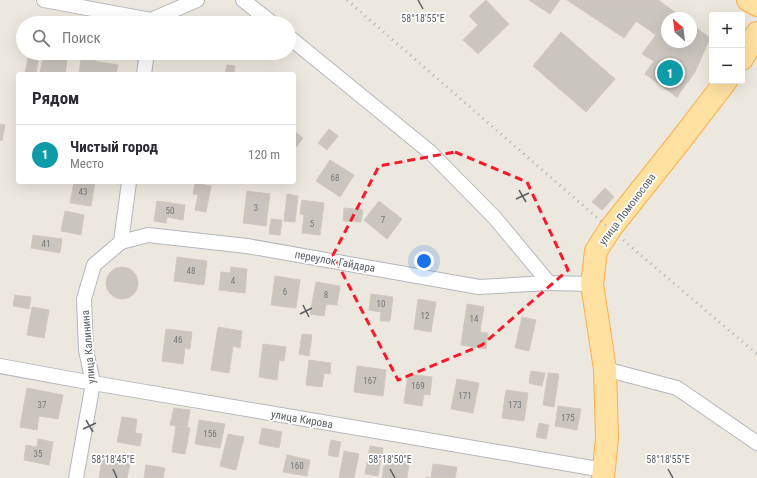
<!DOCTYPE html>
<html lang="ru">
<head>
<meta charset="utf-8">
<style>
  body { margin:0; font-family:"Roboto Condensed",sans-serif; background:#f7f7f7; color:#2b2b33 }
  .controls { position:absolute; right:12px; top:12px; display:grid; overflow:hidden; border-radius:4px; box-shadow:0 4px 16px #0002 }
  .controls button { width:36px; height:36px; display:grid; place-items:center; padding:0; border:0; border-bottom:1px solid #e1e1e2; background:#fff; color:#2b2b33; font:20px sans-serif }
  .compass { position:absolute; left:661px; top:12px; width:36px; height:36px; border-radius:50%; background:#fff; box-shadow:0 4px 16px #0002; rotate:332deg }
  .you { position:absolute; left:424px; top:261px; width:14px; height:14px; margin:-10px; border:3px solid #fff; border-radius:50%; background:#1a73e8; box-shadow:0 0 0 6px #1a73e833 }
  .badge { display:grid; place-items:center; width:26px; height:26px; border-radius:50%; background:#fa182a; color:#fff; font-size:13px; font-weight:700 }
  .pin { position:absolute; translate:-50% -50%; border:2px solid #fff; box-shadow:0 1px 4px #0006 }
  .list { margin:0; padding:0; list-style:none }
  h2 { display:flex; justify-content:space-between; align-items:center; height:52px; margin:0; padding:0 16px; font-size:17px }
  h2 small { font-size:13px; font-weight:400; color:#7c7c81 }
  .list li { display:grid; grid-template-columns:26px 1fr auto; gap:12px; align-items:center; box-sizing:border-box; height:60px; padding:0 16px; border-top:1px solid #e1e1e2 }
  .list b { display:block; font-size:15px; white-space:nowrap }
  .list p { margin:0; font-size:13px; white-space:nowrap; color:#7c7c81 }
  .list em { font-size:13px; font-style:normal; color:#7c7c81 }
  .icon { flex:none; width:22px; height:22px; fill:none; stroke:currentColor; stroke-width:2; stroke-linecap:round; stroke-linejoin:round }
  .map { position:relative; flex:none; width:757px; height:478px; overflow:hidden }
  .search { position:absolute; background:#fff; box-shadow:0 4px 16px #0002; left:16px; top:16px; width:280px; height:44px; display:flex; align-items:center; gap:10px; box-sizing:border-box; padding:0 14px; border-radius:22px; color:#7c7c81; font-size:15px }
  .panel { position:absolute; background:#fff; box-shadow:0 4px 16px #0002; left:16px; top:72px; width:280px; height:112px; border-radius:4px }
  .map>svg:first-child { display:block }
</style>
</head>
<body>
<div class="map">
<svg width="757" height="478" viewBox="0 0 757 478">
  <rect width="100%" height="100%" fill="#ede8df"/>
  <!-- building -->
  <g fill="#cac5be" stroke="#d2c8bd">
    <polygon points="486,0 509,24 478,54 463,40 478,25 469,16"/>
    <polygon points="529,0 560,0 550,14"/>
    <polygon points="567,0 658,0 683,18 667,18 667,42 691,42 691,24 710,38 695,72 662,49 654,61 642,54 656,35 636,21 624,38"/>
    <polygon points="561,32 615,79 586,112 533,66"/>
    <polygon points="662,49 695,72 677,97 645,74"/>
    <polygon points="29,53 39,53 36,74 25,74"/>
    <polygon points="44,53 68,54 65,74 40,73"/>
    <polygon points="82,53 97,53 95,61 81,59"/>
    <polygon points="81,59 118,65 116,74 79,74"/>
    <polygon points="227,65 235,66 234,74 225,74"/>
    <polygon points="0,124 5,125 2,141 0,140"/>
    <polygon points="329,129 338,136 327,150 318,143"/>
    <polygon points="294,131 303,138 294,150"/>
    <polygon points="330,160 354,175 340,197 316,181"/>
    <polygon points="74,182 95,182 91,206 70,203"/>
    <polygon points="195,183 211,186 206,212 195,210 198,195 193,194"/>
    <polygon points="605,188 614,197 602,210 592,202"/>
    <polygon points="247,191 270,194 266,226 243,223"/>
    <polygon points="287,194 298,196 295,222 284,221"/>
    <polygon points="302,200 324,203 320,235 302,233 304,215 300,214"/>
    <polygon points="157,201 185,205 183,220 167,217 166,223 154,221"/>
    <polygon points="379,201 402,219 387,239 364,220"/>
    <polygon points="344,208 363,210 361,222 343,221"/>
    <polygon points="65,211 84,215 81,235 61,231"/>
    <polygon points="271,219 282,220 280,235 269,234"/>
    <polygon points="33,235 62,239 60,253 31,248"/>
    <polygon points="177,257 207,261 204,285 174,281"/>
    <circle cx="122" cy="283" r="16"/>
    <polygon points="231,267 247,269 245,293 219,290 221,272 230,273"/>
    <polygon points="275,276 300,280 296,308 271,305"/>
    <polygon points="316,282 340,286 337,305 326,304 324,316 310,314"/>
    <polygon points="371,294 393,297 390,321 380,321 381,312 369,310"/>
    <polygon points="15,295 31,297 29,309 13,306"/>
    <polygon points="418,299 436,302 431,332 414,329"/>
    <polygon points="467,304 484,307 480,332 488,333 486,349 461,345"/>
    <polygon points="32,307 49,310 44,338 27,335"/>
    <polygon points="522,317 536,320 529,351 515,348"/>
    <polygon points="218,327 242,331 240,348 233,346 229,373 211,370"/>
    <polygon points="166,329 192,332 190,349 185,348 183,364 162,361"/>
    <polygon points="302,334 312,335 309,356 299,354"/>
    <polygon points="263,344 286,347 284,361 279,360 277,380 259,377"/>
    <polygon points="309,360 331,363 330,374 324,373 322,387 306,385"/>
    <polygon points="357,366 386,370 383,396 354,392"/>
    <polygon points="531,371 545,373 542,386 529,383"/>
    <polygon points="548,373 559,374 554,407 543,405"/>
    <polygon points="408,374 432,377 430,395 424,394 422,406 404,403"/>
    <polygon points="457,379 479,383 473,413 451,409"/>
    <polygon points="27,388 63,395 58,419 39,416 37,430 20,427"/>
    <polygon points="506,390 528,393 524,421 502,418"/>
    <polygon points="558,406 581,409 577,430 555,426"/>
    <polygon points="174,408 190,410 187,428 170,425"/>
    <polygon points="122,417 137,419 135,433 142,434 140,446 117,442"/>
    <polygon points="199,420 225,424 220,448 195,444"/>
    <polygon points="539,423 549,425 546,439 536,437"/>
    <polygon points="176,426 190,428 185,454 172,452"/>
    <polygon points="262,428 282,432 279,448 259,444"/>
    <polygon points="228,434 244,437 236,470 220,466"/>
    <polygon points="38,439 53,442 49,465 24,460 26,445 37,447"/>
    <polygon points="331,440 341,442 338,457 328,455"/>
    <polygon points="370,446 383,448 378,476 365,474"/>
    <polygon points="344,451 359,454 354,478 339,478"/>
    <polygon points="287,455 310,460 307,476 283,472"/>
    <polygon points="102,459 130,464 127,478 99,478"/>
    <polygon points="385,459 409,463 407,478 382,478"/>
    <polygon points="433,464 457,467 455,478 426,478 426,477 431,478"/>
    <polygon points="146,465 165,468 163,478 144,478"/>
  </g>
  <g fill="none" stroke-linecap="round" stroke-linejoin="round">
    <!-- minor casing -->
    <g stroke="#b2b7bc" stroke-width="16">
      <g id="minor">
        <polyline points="44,0 151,20 197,0"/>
        <polyline points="243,0 272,23"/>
        <polyline points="289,37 430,152 495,218 549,283 592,284"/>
        <polyline points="144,74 147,53"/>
        <polyline points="121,242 148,235 247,246 479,287 549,283"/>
        <polyline points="0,366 93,383 604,470"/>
        <polyline points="605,369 677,388 757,443"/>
        <polyline points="76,478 93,383 86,350 84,299 94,265 121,242 129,182"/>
      </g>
    </g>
    <!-- primary casing -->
    <g stroke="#ffae46" stroke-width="24">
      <g id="primary">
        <polyline points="748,0 757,5"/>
        <polyline points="742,59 757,33"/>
        <polyline points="603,478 607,438 605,369 592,284 596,251 610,229 680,141 726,81"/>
      </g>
    </g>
    <!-- minor -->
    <use href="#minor" stroke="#fff" stroke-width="14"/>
    <!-- primary -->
    <use href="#primary" stroke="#ffe1a2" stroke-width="22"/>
    <!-- rail -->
    <polyline stroke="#b1b2b3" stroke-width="3" stroke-dasharray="1 5" stroke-linecap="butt" points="347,0 610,229 757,354"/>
  </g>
  <!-- marked area -->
  <path fill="none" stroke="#fa182a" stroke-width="3" stroke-dasharray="8 5" stroke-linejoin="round" d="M455,152L527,182L568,270L482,345L398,380L333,255L379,166Z"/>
  <!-- ticks -->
  <path fill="none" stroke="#585e62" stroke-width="1.5" d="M418,0L423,9M519,190L526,202M516,199L529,193M303,305L309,317M300,314L312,308M86,420L93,432M83,429L96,423M113,469L117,478M390,469L395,478M668,469L673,478"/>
  <g text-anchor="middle" stroke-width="3.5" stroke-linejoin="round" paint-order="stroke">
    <!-- number labels -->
    <g font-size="9" fill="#747879">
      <text x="335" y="181">68</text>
      <text x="83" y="195">43</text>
      <text x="256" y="211">3</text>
      <text x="170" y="214">50</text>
      <text x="383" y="223">7</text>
      <text x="312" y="227">5</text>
      <text x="46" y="247">41</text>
      <text x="191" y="274">48</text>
      <text x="233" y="284">4</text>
      <text x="285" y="295">6</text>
      <text x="326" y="298">8</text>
      <text x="381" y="307">10</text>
      <text x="425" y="319">12</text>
      <text x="474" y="322">14</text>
      <text x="178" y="343">46</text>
      <text x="370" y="384">167</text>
      <text x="418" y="389">169</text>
      <text x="465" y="399">171</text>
      <text x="42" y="408">37</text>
      <text x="515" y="408">173</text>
      <text x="568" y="421">175</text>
      <text x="210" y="437">156</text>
      <text x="38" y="457">35</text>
      <text x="297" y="469">160</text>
    </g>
    <!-- street labels -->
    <g font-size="11" fill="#585e62" stroke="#fff">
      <text transform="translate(627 209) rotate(-53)" y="4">улица Ломоносова</text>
      <text transform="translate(335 261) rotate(10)" y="4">переулок Гайдара</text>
      <text transform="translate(88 347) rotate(-95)" y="4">улица Калинина</text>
      <text transform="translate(302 419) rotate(10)" y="4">улица Кирова</text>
    </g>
  </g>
  <g font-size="10" text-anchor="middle" fill="#585e62" stroke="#fff" stroke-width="3.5" stroke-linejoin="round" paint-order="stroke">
    <text x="423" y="22">58°18'55"E</text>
    <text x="113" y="463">58°18'45"E</text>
    <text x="390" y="463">58°18'50"E</text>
    <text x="668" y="463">58°18'55"E</text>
  </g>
</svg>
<div class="controls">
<button>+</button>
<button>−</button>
</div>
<svg class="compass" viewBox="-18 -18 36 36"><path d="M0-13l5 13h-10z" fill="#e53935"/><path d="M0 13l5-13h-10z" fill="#7c7c81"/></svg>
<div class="you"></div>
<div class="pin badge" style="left:670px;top:73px;background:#0f9aa8">1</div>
<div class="search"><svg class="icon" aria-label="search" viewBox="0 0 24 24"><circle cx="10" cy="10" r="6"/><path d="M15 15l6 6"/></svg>Поиск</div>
<section class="panel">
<h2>Рядом<small></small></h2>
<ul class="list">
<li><span class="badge" style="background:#0f9aa8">1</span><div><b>Чистый город</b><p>Место</p></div><em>120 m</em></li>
</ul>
</section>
</div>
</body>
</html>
